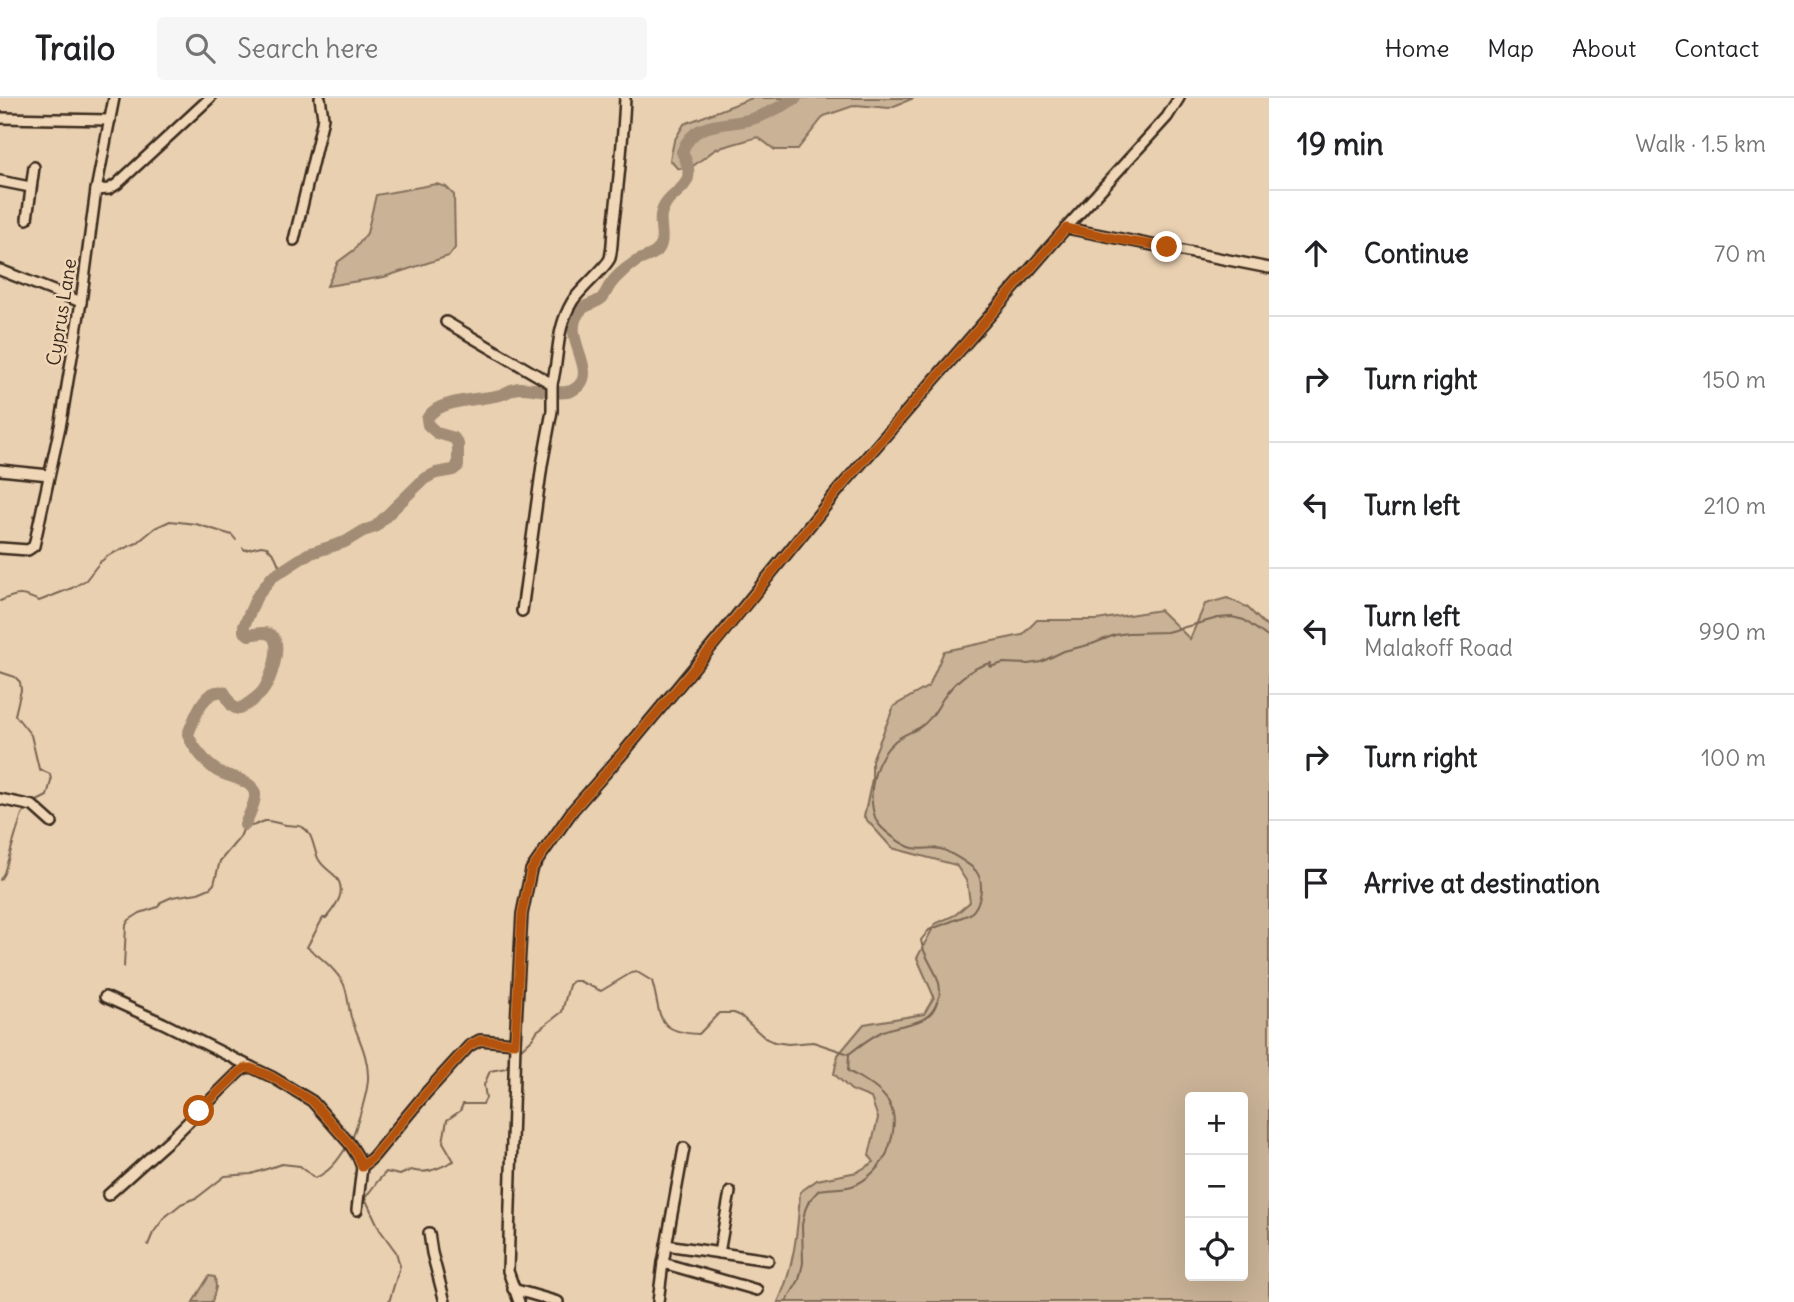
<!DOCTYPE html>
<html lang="en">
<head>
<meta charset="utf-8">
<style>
  body { margin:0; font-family:Delius,sans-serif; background:#f6f6f6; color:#202124 }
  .controls { position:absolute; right:21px; bottom:21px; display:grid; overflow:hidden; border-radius:7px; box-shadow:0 7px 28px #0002 }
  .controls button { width:63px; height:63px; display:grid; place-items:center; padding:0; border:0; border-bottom:2px solid #e0e0e0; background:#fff; color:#202124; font:35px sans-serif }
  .stop { position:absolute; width:21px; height:21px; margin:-16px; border:5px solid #b45309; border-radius:50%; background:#fff }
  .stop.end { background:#b45309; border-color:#fff; box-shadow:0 2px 7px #0008 }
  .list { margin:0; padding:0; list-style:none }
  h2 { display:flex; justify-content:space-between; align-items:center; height:91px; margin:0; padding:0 28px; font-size:30px }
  h2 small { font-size:23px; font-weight:400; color:#757577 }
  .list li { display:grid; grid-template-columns:46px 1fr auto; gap:21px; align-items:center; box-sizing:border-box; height:126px; padding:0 28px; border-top:2px solid #e0e0e0 }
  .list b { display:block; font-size:26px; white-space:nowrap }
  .list p { margin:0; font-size:23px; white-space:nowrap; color:#757577 }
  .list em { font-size:23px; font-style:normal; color:#757577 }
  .icon { flex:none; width:38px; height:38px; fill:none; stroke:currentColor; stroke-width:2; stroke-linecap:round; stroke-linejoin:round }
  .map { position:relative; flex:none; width:1269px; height:1204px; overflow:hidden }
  header { display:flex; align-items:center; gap:42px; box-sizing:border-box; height:98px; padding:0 35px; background:#fff; border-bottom:2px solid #e0e0e0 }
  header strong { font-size:33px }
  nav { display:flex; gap:38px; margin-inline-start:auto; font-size:24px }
  .search { width:490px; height:63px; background:#f6f6f6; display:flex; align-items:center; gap:18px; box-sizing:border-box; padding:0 24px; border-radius:7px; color:#757577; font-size:26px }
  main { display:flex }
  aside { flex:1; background:#fff }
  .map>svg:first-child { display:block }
</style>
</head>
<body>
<header>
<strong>Trailo</strong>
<div class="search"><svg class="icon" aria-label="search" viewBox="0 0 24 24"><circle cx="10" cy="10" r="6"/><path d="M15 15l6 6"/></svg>Search here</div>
<nav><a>Home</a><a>Map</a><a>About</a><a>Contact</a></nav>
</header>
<main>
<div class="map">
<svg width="1269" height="1204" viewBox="0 0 1269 1204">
  <rect width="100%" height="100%" fill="#e9d0b1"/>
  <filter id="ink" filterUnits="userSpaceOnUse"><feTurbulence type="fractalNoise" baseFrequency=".0143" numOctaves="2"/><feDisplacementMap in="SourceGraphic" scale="14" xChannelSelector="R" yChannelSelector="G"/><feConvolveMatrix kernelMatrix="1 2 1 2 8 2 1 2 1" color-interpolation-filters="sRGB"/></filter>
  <g filter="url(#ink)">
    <!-- green -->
    <g fill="#c9b296" stroke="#826e5a" stroke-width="2" fill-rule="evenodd">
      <polygon points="752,0 914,0 889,10 856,7 824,18 797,52 775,52 758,39 716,51 689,71 677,70 670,62 674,43 684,26"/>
      <polygon points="436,86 446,89 454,97 455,150 449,158 384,179 327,188 338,164 354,152 367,135 376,97"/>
      <path d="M1227,500L1247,509L1269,531V1204H778C794,1170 798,1131 800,1094L817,1082L857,1074L874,1064L869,1057L878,1020L871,1000L851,992L834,976L838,957L864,926L924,916L934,899L917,860L935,826L955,817L970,804L967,784L956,767L892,750L864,719L872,681V662L894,608L929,588L944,553L1022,537L1037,522H1097L1160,512L1190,541L1205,506ZM1190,999H1243V1178H1190Z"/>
      <polygon points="209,1178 215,1179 216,1189 212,1204 193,1204"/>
    </g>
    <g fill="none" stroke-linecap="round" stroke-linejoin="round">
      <!-- stream -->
      <g stroke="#796552" stroke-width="2">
        <polyline points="243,450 245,452 261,448 267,449 275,458 281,472"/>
        <path d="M0,503C18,495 22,495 39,503L72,490L86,482L100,464L111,456L137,445L155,430L170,423L196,426L232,437L236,442"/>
        <polyline points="0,574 15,579 20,584 21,592 15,617 31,637 39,671 50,676 51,683 47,698 33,705"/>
        <polyline points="0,782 4,775 22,716 26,711"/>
        <path d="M124,869L126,827L129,822L140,815L158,809L161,804L172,799L198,795L210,790L214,786L220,763L240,739L245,727C254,730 257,725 265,723C271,722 279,726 286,727C291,728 297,727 302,729C314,735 313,752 319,762C323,769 329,772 334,777C349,792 336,808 326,820H323L307,849C320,859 333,869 342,883C348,891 348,909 351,919C358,940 369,959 368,981C367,1001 358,1020 353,1039L350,1043"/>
        <path d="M518,954L533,940L537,933L562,914L569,887L573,883H579L601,893L631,875L637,874L652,883C662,916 653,934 699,936L719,915H734L741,918L765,940L774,944L788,946L813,944L849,956"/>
        <path d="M148,1147L153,1135L165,1119L181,1106L198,1099L225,1078L251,1076L282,1066L300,1068L315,1080C330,1074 339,1061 347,1048"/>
        <path d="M389,1204L400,1168L396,1154L380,1132L365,1100L377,1084L386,1074L400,1077L411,1072C427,1077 439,1070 454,1063L443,1044L447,1022L460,1013L463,1006H483L486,1000L484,987L490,973L506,970L510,963"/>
        <path d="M786,1204L799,1182L803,1165L802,1127L805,1112L809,1103L819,1092C830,1090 842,1091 852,1088C867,1083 881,1068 887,1055C905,1009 887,994 848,973L849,956C859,948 870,940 881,934C899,925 925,929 935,909C937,904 940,898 940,893C940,875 924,862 921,842L929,832L970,816C981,807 985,785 976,773C971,767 947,752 940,751C931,749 922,752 913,750C903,748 880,731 876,722C866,696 874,661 895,643C907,633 919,634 930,620C935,615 938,609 942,602C953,585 971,569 991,565L990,569L1003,565L1028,566L1041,564L1064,553L1092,546L1115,537L1128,535L1167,534L1218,520L1232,519L1244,522L1269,540"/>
      </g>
      <!-- river -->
      <path stroke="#a28c74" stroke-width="12" d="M245,727C248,718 256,705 255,696C253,682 229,679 219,674C208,668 191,647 188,636C195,620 203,590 224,594C230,602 229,610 240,611C247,606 256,601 262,594C270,584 284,546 271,537C265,533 256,536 249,537L244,533V528L256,500L271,480L308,456L345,444L363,433L375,429L424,381L436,375L453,372L458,368V346L454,340L437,335L428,327L427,321C436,301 481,302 500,297C507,295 513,290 520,290C535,289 561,299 573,292C605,275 554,236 583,210C589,206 596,205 602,200C606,196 607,191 610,187C616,178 625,171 634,165C640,160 651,159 657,153C666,144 659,128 661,117C667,89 703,94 682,54C694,21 724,29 752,21C768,16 781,9 796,0"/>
      <!-- minor casing -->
      <g stroke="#3b2a1e" stroke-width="14">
        <g id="minor">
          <polyline points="0,20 110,22"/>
          <polyline points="0,83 30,89"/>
          <polyline points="96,92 109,91 117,86 210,0"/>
          <polyline points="27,121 34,69"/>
          <polyline points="1066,130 1269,170"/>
          <polyline points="294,142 322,25 323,19 320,0"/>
          <polyline points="0,172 81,204"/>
          <polyline points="446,224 552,286 552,313 542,367 522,513"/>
          <path d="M552,286C560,256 555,233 572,204C579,192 607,169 610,160C613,148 612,134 614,123C619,82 623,41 625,0"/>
          <polyline points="0,372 49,377"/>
          <polyline points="0,450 28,452 34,448 61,324 81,204 96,92 114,0"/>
          <polyline points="0,701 33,708 52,725"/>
          <polyline points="105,899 163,925 251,969"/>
          <polyline points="108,1097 175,1037 239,974 245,970 251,969 272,979 312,1003 350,1046 358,1059 362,1069"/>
          <polyline points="357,1112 362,1069 373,1059 426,995 469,948 480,942 515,945"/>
          <polyline points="429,1135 432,1155 445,1204"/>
          <polyline points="666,1147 768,1162"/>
          <polyline points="719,1155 730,1094"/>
          <polyline points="663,1165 757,1192"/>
          <polyline points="513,1191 558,1204"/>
          <polyline points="519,1204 508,1173 515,945 522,816 531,772 573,712 624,654 716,543 840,390 1066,130 1167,19 1179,0"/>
          <polyline points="658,1204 663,1165 684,1050"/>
        </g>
      </g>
      <!-- minor -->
      <use href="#minor" stroke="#f0d7b7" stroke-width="9"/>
    </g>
  </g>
  <g fill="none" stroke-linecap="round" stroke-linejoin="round" filter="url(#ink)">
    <!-- route -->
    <polyline stroke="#b45309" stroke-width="9" points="199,1013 239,974 245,970 251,970 272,979 312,1003 350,1046 358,1059 362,1069 373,1059 426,995 469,948 480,942 515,945 522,816 531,772 573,712 624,654 716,544 840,390 1066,130 1128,143 1167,149"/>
  </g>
  <g text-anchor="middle" stroke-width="5" stroke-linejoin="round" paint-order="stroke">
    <!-- street labels -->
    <g font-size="19" fill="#3b2a1e" stroke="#f0d7b7">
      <text transform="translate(61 214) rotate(-81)" y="7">Cyprus Lane</text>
    </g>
  </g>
</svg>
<div class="controls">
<button>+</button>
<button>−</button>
<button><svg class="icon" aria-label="locate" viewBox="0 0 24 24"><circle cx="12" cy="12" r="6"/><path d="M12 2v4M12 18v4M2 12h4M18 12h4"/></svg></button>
</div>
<div class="stop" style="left:199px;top:1013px"></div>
<div class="stop end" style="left:1167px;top:149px"></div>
</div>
<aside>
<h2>19 min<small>Walk · 1.5 km</small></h2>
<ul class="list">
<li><svg class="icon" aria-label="ahead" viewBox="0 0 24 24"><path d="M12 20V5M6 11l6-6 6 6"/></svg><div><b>Continue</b></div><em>70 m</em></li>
<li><svg class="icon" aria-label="right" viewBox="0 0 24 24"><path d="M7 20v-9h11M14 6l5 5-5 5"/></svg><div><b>Turn right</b></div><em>150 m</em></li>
<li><svg class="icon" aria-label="left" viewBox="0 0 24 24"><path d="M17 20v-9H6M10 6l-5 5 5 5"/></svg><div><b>Turn left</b></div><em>210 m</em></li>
<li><svg class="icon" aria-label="left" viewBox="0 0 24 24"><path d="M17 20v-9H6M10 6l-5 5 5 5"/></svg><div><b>Turn left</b><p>Malakoff Road</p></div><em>990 m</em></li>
<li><svg class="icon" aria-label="right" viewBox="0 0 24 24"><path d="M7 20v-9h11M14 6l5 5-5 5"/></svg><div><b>Turn right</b></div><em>100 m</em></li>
<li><svg class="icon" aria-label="arrive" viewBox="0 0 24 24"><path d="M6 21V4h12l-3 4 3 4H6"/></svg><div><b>Arrive at destination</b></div></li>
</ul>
</aside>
</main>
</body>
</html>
